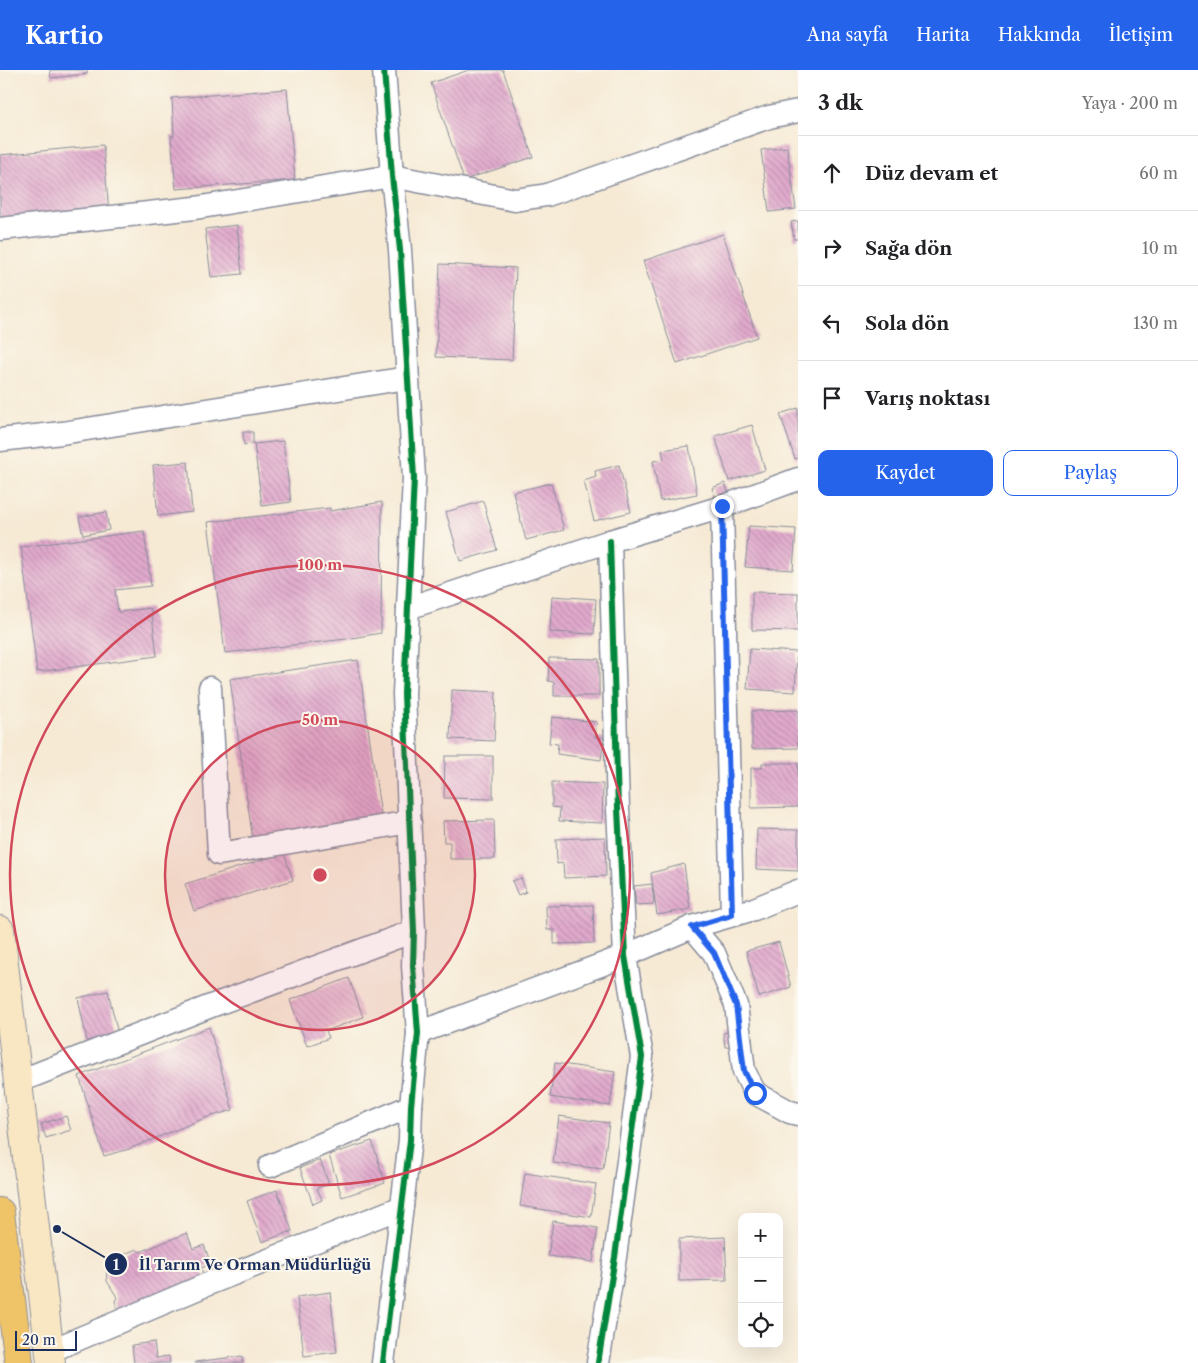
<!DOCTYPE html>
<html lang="tr">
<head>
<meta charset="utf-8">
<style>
  body { margin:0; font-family:"Libre Caslon Text",serif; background:#f6f6f6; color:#202124 }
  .controls { position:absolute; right:15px; bottom:15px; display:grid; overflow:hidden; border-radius:10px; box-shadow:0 5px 20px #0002 }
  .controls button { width:45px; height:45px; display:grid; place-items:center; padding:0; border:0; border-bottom:1px solid #e0e0e0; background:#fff; color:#202124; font:25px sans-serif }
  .scale { position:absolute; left:15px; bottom:12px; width:62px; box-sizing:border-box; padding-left:5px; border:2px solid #1b2f5e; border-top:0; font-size:14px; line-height:18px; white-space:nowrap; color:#1b2f5e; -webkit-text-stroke:4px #fbf7ec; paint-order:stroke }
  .stop { position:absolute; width:15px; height:15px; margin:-11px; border:4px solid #2563eb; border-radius:50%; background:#fff }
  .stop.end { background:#2563eb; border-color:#fff; box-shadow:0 1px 5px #0008 }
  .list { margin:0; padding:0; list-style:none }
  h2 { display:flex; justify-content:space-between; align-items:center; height:65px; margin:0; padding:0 20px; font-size:21px }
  h2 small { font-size:16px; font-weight:400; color:#757577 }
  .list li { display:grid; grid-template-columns:32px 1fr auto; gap:15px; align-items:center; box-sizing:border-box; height:75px; padding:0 20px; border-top:1px solid #e0e0e0 }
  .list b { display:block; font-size:19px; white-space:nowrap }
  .list em { font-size:16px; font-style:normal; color:#757577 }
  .actions { display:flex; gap:10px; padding:15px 20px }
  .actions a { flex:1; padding:11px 0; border:1px solid #2563eb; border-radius:10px; text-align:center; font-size:18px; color:#2563eb }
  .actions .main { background:#2563eb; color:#fff }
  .icon { flex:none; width:28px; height:28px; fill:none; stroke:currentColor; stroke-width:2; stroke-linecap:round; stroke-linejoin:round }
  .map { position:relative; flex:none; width:798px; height:1293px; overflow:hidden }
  header { display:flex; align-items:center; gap:30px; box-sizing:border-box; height:70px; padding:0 25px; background:#2563eb; color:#fff }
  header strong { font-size:24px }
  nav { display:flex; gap:28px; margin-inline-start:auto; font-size:18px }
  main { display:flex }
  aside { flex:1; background:#fff }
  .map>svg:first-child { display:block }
</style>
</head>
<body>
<header>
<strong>Kartio</strong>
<nav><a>Ana sayfa</a><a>Harita</a><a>Hakkında</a><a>İletişim</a></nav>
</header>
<main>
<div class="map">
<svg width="798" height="1293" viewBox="0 0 798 1293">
  <defs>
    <pattern id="building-back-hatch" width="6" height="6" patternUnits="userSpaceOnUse" patternTransform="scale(1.25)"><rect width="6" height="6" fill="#e2aacd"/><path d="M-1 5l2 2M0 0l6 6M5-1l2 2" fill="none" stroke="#b68baa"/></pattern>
  </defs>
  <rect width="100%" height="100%" fill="#fbf7ec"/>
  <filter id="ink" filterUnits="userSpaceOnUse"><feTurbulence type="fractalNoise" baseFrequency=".02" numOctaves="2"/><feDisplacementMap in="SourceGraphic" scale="10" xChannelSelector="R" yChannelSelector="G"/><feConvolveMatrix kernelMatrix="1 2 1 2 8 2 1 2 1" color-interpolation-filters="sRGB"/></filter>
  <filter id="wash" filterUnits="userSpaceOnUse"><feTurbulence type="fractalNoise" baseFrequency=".0096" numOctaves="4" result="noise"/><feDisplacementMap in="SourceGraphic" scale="20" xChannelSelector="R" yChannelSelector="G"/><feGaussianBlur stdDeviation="1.12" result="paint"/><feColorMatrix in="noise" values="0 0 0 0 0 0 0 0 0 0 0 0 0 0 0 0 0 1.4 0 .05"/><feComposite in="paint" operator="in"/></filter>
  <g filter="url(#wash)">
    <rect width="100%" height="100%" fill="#f6ead5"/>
    <g id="blocks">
      <!-- building -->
      <g fill="url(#building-back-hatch)">
        <polygon points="50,0 87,0 87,4 51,8"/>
        <polygon points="469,0 503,0 533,87 464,110 431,13"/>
        <polygon points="287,19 295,110 176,119 171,66 174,66 172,28"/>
        <polygon points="103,75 109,142 0,152 0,85"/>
        <polygon points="787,77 796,139 769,142 761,80"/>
        <polygon points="798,151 798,169 794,169 791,152"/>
        <polygon points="237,155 242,204 211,207 205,159"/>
        <polygon points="723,164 757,267 677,294 643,191"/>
        <polygon points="440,194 516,198 512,290 436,287"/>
        <polygon points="798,338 798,388 795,389 780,344"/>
        <polygon points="752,355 765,400 729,411 715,366"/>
        <polygon points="243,362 253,362 253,374 244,375"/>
        <polygon points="283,371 291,432 262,436 254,374"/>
        <polygon points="689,376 697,424 660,431 653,391 664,389 662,380"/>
        <polygon points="188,392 192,442 158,446 153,395"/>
        <polygon points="619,395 631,442 594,451 584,411 596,407 595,401"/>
        <polygon points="551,413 564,460 526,470 513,422"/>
        <polygon points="725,413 729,425 716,430 712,418"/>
        <polygon points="483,431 497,480 460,491 446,442"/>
        <polygon points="382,432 381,563 346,569 225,583 208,452 330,438 330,441"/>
        <polygon points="106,442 109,460 83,465 79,447"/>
        <polygon points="749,456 796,459 793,500 745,497"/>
        <polygon points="144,461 151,516 115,520 118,542 151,538 157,586 37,602 21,477"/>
        <polygon points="752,522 798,523 798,561 752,560"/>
        <polygon points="552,526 596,529 594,564 550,562"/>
        <polygon points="750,579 797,582 795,622 747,619"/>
        <polygon points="549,588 599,589 599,626 554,626 554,612 548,611"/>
        <polygon points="358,590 382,752 253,771 230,609"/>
        <polygon points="452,620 496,622 494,671 450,669"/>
        <polygon points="798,640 798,678 752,679 752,641"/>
        <polygon points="552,647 597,652 595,667 604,668 601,690 557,684 558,674 549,673"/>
        <polygon points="445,686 493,686 493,729 444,728"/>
        <polygon points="762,693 798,693 798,737 751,738 751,698 762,698"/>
        <polygon points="552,712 603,714 602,753 559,751 560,738 552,737"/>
        <polygon points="494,750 495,789 450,789 450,772 444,772 443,751"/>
        <polygon points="757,759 798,760 798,801 756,799"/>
        <polygon points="605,767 606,806 564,808 563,793 557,794 556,769"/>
        <polygon points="284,783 293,810 194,841 185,814"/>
        <polygon points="684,794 690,839 657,845 651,803"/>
        <polygon points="521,808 526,822 518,825 512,811"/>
        <polygon points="652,814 654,834 636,835 634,816"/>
        <polygon points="593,835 594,873 554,874 554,860 547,860 546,836"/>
        <polygon points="779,872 791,917 759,927 746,881"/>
        <polygon points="349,908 363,947 326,961 329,968 307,976 290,930"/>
        <polygon points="108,921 118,964 87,971 78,928"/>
        <polygon points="209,957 233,1040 205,1048 129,1079 104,1086 79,1006"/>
        <polygon points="732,961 735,975 725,977 723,963"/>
        <polygon points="555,993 615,1002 610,1036 550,1027"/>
        <polygon points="66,1046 71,1060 46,1068 41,1054"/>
        <polygon points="559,1046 609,1053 603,1099 553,1093"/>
        <polygon points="372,1071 385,1113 342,1127 329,1085"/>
        <polygon points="320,1090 329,1114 317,1118 322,1130 313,1134 300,1098"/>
        <polygon points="525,1103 596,1114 591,1147 520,1136"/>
        <polygon points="277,1120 292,1161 262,1172 247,1131"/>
        <polygon points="553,1151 598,1158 593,1192 548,1186"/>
        <polygon points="187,1163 193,1179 204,1175 211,1194 201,1198 207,1214 121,1248 115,1231 117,1227 107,1211 106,1195 123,1188 125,1184 136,1179 140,1182"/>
        <polygon points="725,1167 727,1210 679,1211 679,1169"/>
        <polygon points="330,1222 337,1282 304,1286 297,1227"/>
        <polygon points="154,1272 156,1288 169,1286 170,1293 134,1293 132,1275"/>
        <polygon points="242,1286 243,1293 195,1293 195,1292"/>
      </g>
    </g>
  </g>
  <g filter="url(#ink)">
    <use href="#blocks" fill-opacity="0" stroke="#888c9a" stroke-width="1"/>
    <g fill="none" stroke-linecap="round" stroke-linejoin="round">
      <!-- street casing -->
      <g stroke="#888c9a" stroke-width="25">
        <g id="street">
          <polyline points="0,159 195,138 392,106 515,130 547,125 769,47 798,41"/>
          <polyline points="0,370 62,363 407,308"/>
          <polyline points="722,437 732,845"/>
          <polyline points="408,538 610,471 722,437 798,409"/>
          <polyline points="210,618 219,784 410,752"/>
          <polyline points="692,857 714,883 736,935 744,1001 755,1023 790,1042 798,1044"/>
          <polyline points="418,963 625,886 692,857 754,839 798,821"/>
          <polyline points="17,1012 211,936 414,861"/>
          <polyline points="270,1096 411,1036"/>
          <polyline points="50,1281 208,1214 402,1137"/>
          <polyline points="383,1293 410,1070 411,1036 418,963 413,896 414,861 404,624 414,408 400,180 392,106 384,0"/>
          <polyline points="598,1293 615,1187 642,987 625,886 618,738 610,471"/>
        </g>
      </g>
      <!-- secondary casing -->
      <g stroke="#888c9a" stroke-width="30">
        <polyline id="secondary" points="0,860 51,1293"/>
      </g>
      <!-- highway casing -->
      <g stroke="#888c9a" stroke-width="30">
        <polyline id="highway" points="0,1142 19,1293"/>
      </g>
      <!-- street -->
      <use href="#street" stroke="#fff" stroke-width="22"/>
      <!-- secondary -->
      <use href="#secondary" stroke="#f9e7c3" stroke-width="28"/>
      <!-- highway -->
      <use href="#highway" stroke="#efc469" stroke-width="28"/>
      <!-- cycleway casing -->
      <g stroke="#fbf7ec" stroke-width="9">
        <g id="cycleway">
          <polyline points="383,1293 410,1070 411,1036 418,963 413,896 414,861 404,624 414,408 400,180 392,106 384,0"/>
          <polyline points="598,1293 615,1187 642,987 625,886 618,738 610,471"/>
        </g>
      </g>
      <!-- cycleway -->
      <use href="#cycleway" stroke="#00873e" stroke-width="6"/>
    </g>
  </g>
  <g fill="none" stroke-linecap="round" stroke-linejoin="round" filter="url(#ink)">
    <!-- route -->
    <polyline stroke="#2563eb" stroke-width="6" points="722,436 732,845 692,857 714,883 736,935 744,1001 755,1023"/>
  </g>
  <!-- distance rings -->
  <circle cx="320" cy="805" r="155" fill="#d1495b" fill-opacity=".12"/>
  <g fill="none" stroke="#d1495b" stroke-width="2.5">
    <circle cx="320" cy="805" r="155"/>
    <circle cx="320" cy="805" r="310"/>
  </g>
  <circle cx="320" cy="805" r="8" fill="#d1495b" stroke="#fbf7ec" stroke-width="2.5"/>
  <g font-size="15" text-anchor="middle" font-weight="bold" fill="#d1495b" stroke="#fbf7ec" stroke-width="4" stroke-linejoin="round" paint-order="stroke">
    <text x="320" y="500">100 m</text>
    <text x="320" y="655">50 m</text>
  </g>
  <!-- callouts -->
  <path fill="none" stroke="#1b2f5e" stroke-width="2" d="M57 1159L116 1194"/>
  <g fill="#1b2f5e" stroke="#fbf7ec" stroke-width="2">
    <circle cx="57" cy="1159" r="5"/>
    <circle cx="116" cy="1194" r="12"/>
  </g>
  <g font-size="15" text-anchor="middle" font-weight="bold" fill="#fff">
    <text x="116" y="1200">1</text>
  </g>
  <g font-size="15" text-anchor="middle" font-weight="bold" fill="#1b2f5e" stroke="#fbf7ec" stroke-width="4" stroke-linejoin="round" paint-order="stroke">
    <text x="255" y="1200">İl Tarım Ve Orman Müdürlüğü</text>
  </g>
</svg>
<div class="controls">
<button>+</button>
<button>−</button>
<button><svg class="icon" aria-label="locate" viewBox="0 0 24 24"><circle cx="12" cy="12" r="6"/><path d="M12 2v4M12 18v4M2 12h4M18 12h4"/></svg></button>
</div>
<div class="scale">20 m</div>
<div class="stop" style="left:755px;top:1023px"></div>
<div class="stop end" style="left:722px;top:436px"></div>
</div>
<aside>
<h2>3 dk<small>Yaya · 200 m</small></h2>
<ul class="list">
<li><svg class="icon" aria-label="ahead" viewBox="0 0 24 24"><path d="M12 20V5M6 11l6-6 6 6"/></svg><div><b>Düz devam et</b></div><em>60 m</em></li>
<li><svg class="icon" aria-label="right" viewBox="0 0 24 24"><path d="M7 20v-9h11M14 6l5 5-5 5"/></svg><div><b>Sağa dön</b></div><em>10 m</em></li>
<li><svg class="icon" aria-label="left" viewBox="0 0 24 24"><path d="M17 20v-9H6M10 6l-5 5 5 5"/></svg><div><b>Sola dön</b></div><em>130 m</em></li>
<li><svg class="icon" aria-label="arrive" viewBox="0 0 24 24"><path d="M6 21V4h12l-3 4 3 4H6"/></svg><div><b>Varış noktası</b></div></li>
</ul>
<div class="actions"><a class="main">Kaydet</a><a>Paylaş</a></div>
</aside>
</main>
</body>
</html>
